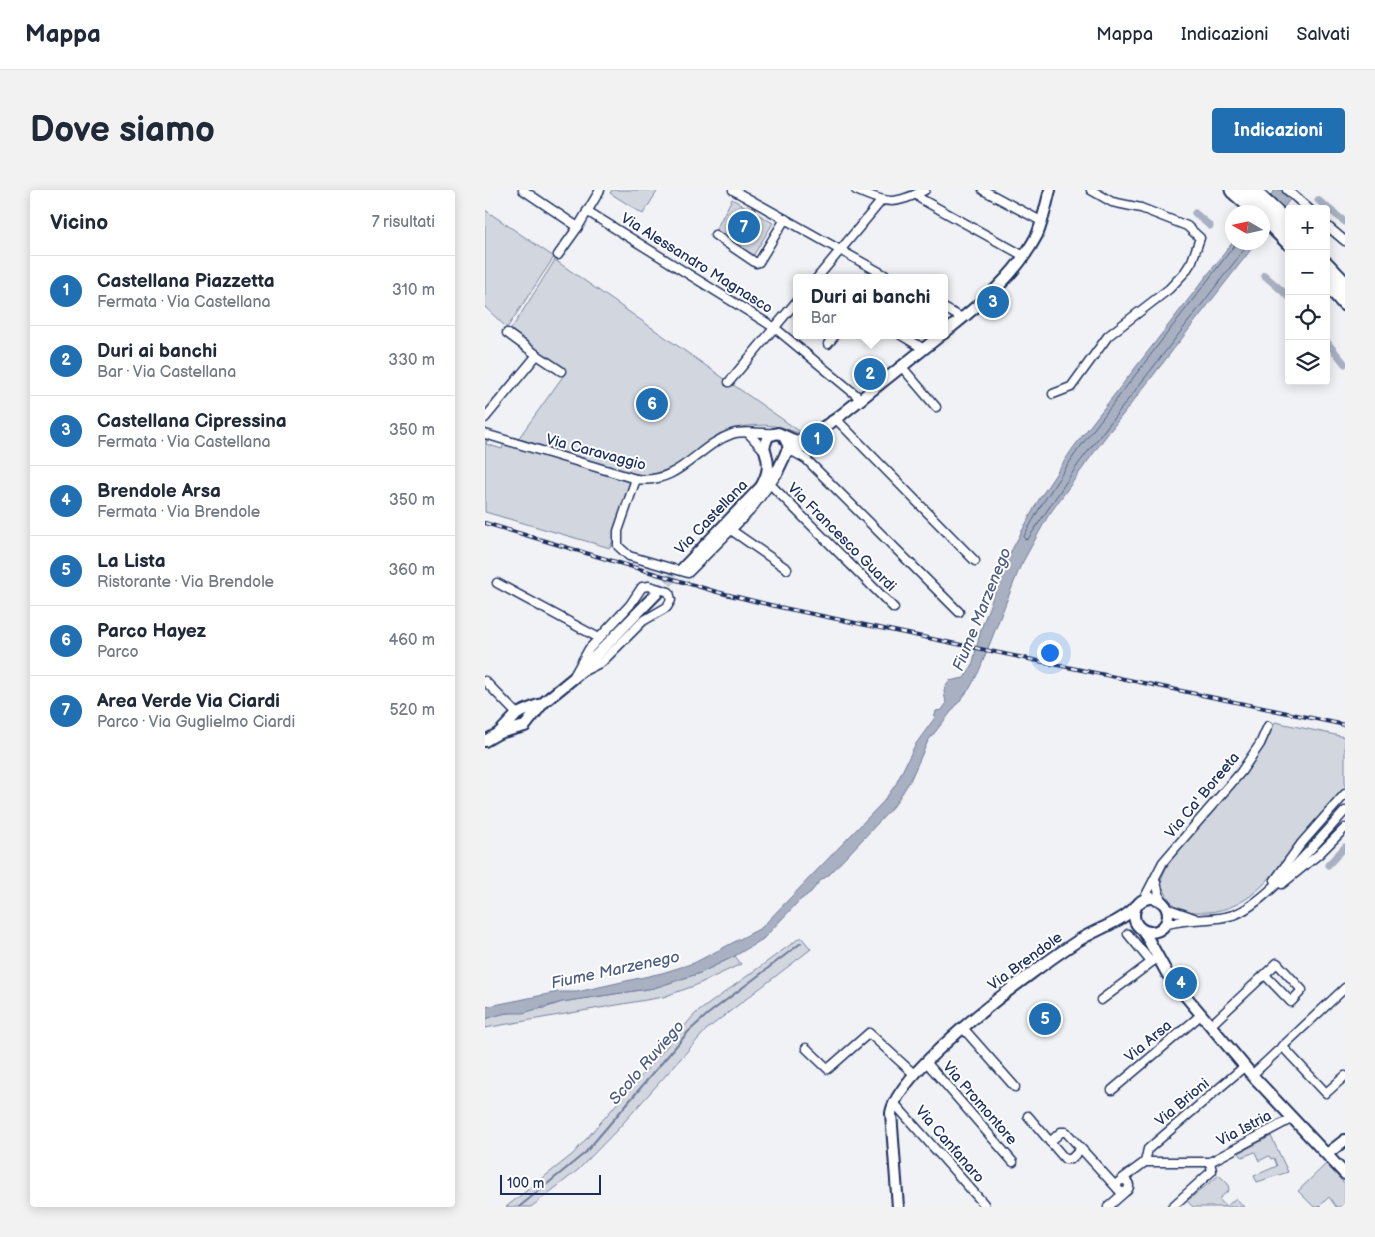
<!DOCTYPE html>
<html lang="it">
<head>
<meta charset="utf-8">
<style>
  body { margin:0; font-family:"Balsamiq Sans",sans-serif; background:#f2f2f3; color:#1f2937 }
  .controls { position:absolute; right:15px; top:15px; display:grid; overflow:hidden; border-radius:5px; box-shadow:0 2px 12px #0003 }
  .controls button { width:45px; height:45px; display:grid; place-items:center; padding:0; border:0; border-bottom:1px solid #e0e1e3; background:#fff; color:#1f2937; font:25px sans-serif }
  .compass { position:absolute; left:740px; top:15px; width:45px; height:45px; border-radius:50%; background:#fff; box-shadow:0 2px 12px #0003; rotate:279deg }
  .scale { position:absolute; left:15px; bottom:12px; width:101px; box-sizing:border-box; padding-left:5px; border:2px solid #1b2f5e; border-top:0; font-size:14px; line-height:18px; white-space:nowrap; color:#1b2f5e; -webkit-text-stroke:4px #fff; paint-order:stroke }
  .you { position:absolute; left:564px; top:462px; width:18px; height:18px; margin:-12px; border:4px solid #fff; border-radius:50%; background:#1a73e8; box-shadow:0 0 0 8px #1a73e833 }
  .badge { display:grid; place-items:center; width:32px; height:32px; border-radius:50%; background:#1f6fb2; color:#fff; font-size:16px; font-weight:700 }
  .pin { position:absolute; translate:-50% -50%; border:2px solid #fff; box-shadow:0 1px 5px #0006 }
  .popup { position:absolute; left:308px; top:84px; width:155px; height:65px; box-sizing:border-box; display:grid; place-content:center; border-radius:5px; background:#fff; filter:drop-shadow(0 1px 4px #0005); font-size:16px; white-space:nowrap; color:#747a83 }
  .popup b { font-size:19px; color:#1f2937 }
  .popup::after { content:''; position:absolute; left:50%; top:100%; margin-left:-10px; border:10px solid transparent; border-top-color:#fff }
  .list { margin:0; padding:0; list-style:none }
  h2 { display:flex; justify-content:space-between; align-items:center; height:65px; margin:0; padding:0 20px; font-size:21px }
  h2 small { font-size:16px; font-weight:400; color:#747a83 }
  .list li { display:grid; grid-template-columns:32px 1fr auto; gap:15px; align-items:center; box-sizing:border-box; height:70px; padding:0 20px; border-top:1px solid #e0e1e3 }
  .list b { display:block; font-size:19px; white-space:nowrap }
  .list p { margin:0; font-size:16px; white-space:nowrap; color:#747a83 }
  .list em { font-size:16px; font-style:normal; color:#747a83 }
  .icon { flex:none; width:28px; height:28px; fill:none; stroke:currentColor; stroke-width:2; stroke-linecap:round; stroke-linejoin:round }
  .map { position:relative; flex:none; width:860px; height:1017px; overflow:hidden; border-radius:5px }
  header { display:flex; align-items:center; gap:30px; box-sizing:border-box; height:70px; padding:0 25px; background:#fff; border-bottom:1px solid #e0e1e3 }
  header strong { font-size:24px }
  nav { display:flex; gap:28px; margin-inline-start:auto; font-size:18px }
  .intro { display:flex; align-items:center; justify-content:space-between; box-sizing:border-box; height:120px; padding:0 30px }
  h1 { margin:0; font-size:35px }
  .button { padding:12px 22px; border-radius:5px; background:#1f6fb2; color:#fff; font-size:18px; font-weight:700 }
  main { display:flex; gap:30px; padding:0 30px }
  aside { flex:1; background:#fff; border-radius:5px; box-shadow:0 2px 12px #0003 }
  .map>svg:first-child { display:block }
</style>
</head>
<body>
<header>
<strong>Mappa</strong>
<nav><a>Mappa</a><a>Indicazioni</a><a>Salvati</a></nav>
</header>
<div class="intro"><h1>Dove siamo</h1><a class="button">Indicazioni</a></div>
<main>
<aside>
<h2>Vicino<small>7 risultati</small></h2>
<ul class="list">
<li><span class="badge">1</span><div><b>Castellana Piazzetta</b><p>Fermata · Via Castellana</p></div><em>310 m</em></li>
<li><span class="badge">2</span><div><b>Duri ai banchi</b><p>Bar · Via Castellana</p></div><em>330 m</em></li>
<li><span class="badge">3</span><div><b>Castellana Cipressina</b><p>Fermata · Via Castellana</p></div><em>350 m</em></li>
<li><span class="badge">4</span><div><b>Brendole Arsa</b><p>Fermata · Via Brendole</p></div><em>350 m</em></li>
<li><span class="badge">5</span><div><b>La Lista</b><p>Ristorante · Via Brendole</p></div><em>360 m</em></li>
<li><span class="badge">6</span><div><b>Parco Hayez</b><p>Parco</p></div><em>460 m</em></li>
<li><span class="badge">7</span><div><b>Area Verde Via Ciardi</b><p>Parco · Via Guglielmo Ciardi</p></div><em>520 m</em></li>
</ul>
</aside>
<div class="map">
<svg width="860" height="1017" viewBox="0 0 860 1017">
  <rect width="100%" height="100%" fill="#f1f2f5"/>
  <filter id="ink" filterUnits="userSpaceOnUse"><feTurbulence type="fractalNoise" baseFrequency=".02" numOctaves="2"/><feDisplacementMap in="SourceGraphic" scale="10" xChannelSelector="R" yChannelSelector="G"/><feConvolveMatrix kernelMatrix="1 2 1 2 8 2 1 2 1" color-interpolation-filters="sRGB"/></filter>
  <g filter="url(#ink)">
    <!-- green -->
    <g fill="#d2d6df" stroke="#76829e">
      <polygon points="127,0 173,0 158,24 125,3"/>
      <polygon points="247,9 288,33 268,66 230,41"/>
      <polygon points="0,20 69,67 22,138 0,117"/>
      <path d="M70,70L317,243C308,243 303,238 294,237C282,234 260,235 248,239C212,251 192,289 151,285L33,249L81,182L25,141Z"/>
      <polygon points="0,247 3,248 1,254 17,259 19,253 150,294 125,358 0,322"/>
      <path d="M790,532L860,547V599L820,646H817C789,684 763,726 710,722C694,721 684,713 679,699L676,698L677,687L689,662L758,585Z"/>
      <polygon points="316,747 326,759 222,839 132,940 93,980 46,1017 21,1017 88,964 210,824"/>
      <polygon points="250,766 256,774 209,796 178,807 0,838 0,829 16,824 60,818 77,812 169,798 215,783"/>
      <polygon points="786,946 803,982 772,992 769,986 792,976 789,968 786,969 784,966 774,971 770,962 757,967 754,963"/>
      <polygon points="841,974 860,994 860,1017 851,1017 844,1007 834,1017 829,1017 813,1001"/>
      <polygon points="734,985 743,994 744,1000 734,1009 741,1017 751,1008 759,1017 708,1017 702,1011"/>
    </g>
    <!-- water -->
    <g fill="#a8b0c2" stroke="#707c9a">
      <polygon points="790,0 812,0 778,45 778,22 771,22"/>
      <path d="M748,52L771,53L618,250L563,326L535,377L494,481L485,498L443,551L425,591L409,616L344,685L335,691L326,702L314,711L278,749L250,766L215,783L169,798L77,812L38,823H21L0,829V817L73,802H92L177,783L209,773L276,738L398,612L411,594L430,555L449,529L451,521L457,520L461,514C460,503 456,500 464,491L479,488L487,476L496,439L522,369L553,311L588,258Z"/>
    </g>
    <g fill="none" stroke-linecap="round" stroke-linejoin="round">
      <!-- shore -->
      <polyline stroke="#536386" stroke-width="1" points="752,52 592,261 557,314 539,346 540,350 543,349 594,273 765,52"/>
      <!-- stream -->
      <polyline stroke="#707c9a" stroke-width="2" points="34,1017 100,963 204,841 223,824 316,753"/>
      <!-- canal -->
      <g stroke="#a8b0c2" stroke-width="7">
        <polyline points="833,10 860,32"/>
        <polyline points="710,23 725,36"/>
        <polyline points="779,85 804,107"/>
        <polyline points="841,151 860,174"/>
        <polyline points="843,675 860,657"/>
      </g>
      <!-- tertiary-tunnel -->
      <polyline stroke="#c6cbd7" stroke-width="10" stroke-dasharray="10 5" stroke-linecap="butt" points="172,403 197,379"/>
      <!-- minor casing -->
      <g stroke="#1b2f5e" stroke-width="11">
        <g id="minor">
          <polyline points="38,0 93,37"/>
          <polyline points="248,0 405,88"/>
          <path d="M371,0C403,14 409,15 440,0"/>
          <polyline points="498,0 556,31"/>
          <polyline points="802,0 824,19"/>
          <polyline points="432,4 436,9 539,66"/>
          <polyline points="102,21 290,138 376,209"/>
          <polyline points="841,35 860,51"/>
          <polyline points="230,45 271,73 274,72 300,29"/>
          <polyline points="73,65 93,37 115,0"/>
          <polyline points="332,88 397,10"/>
          <polyline points="459,118 477,128"/>
          <polyline points="416,145 439,159"/>
          <polyline points="343,154 350,145"/>
          <polyline points="52,165 76,181"/>
          <polyline points="417,177 451,217"/>
          <polyline points="244,192 311,112"/>
          <polyline points="568,204 586,197 623,146 684,99 700,82 707,71 715,48 702,36 656,18 627,12 606,0"/>
          <polyline points="0,228 52,165 22,143"/>
          <polyline points="351,229 490,371"/>
          <path d="M0,244L151,289C194,295 212,256 247,244C259,240 276,244 289,243"/>
          <polyline points="264,244 280,261"/>
          <polyline points="307,261 321,269 474,422"/>
          <polyline points="151,289 133,341 133,356 144,366 203,383 265,321 294,282"/>
          <polyline points="286,295 409,418"/>
          <polyline points="246,340 302,379"/>
          <polyline points="12,393 114,448"/>
          <polyline points="89,486 104,459 145,415 157,397 164,396 184,402 186,410 182,417 158,431 117,472 97,482"/>
          <polyline points="0,491 32,524"/>
          <polyline points="670,689 676,711"/>
          <polyline points="790,690 816,654 860,604"/>
          <polyline points="797,694 834,664 860,638"/>
          <polyline points="659,709 678,672 756,582 775,554 783,536"/>
          <polyline points="681,718 709,728"/>
          <path d="M680,735C702,727 726,732 748,725C780,715 835,648 860,621"/>
          <polyline points="643,744 666,772"/>
          <polyline points="616,810 672,768"/>
          <polyline points="726,835 792,773 817,800 806,812 780,785"/>
          <polyline points="478,838 530,897"/>
          <polyline points="797,856 841,903 860,886"/>
          <polyline points="321,858 343,879 384,843 430,885"/>
          <polyline points="442,873 528,972"/>
          <polyline points="767,885 860,798"/>
          <polyline points="627,900 717,824"/>
          <polyline points="409,913 499,1014"/>
          <polyline points="543,926 580,969 586,969 596,959"/>
          <polyline points="565,952 576,942 581,942 632,998"/>
          <polyline points="660,972 663,959 760,876"/>
          <polyline points="637,989 660,972 725,972 806,929"/>
          <circle cx="638" cy="996" r="6"/>
          <polyline points="623,1017 640,1002"/>
          <polyline points="687,1017 727,981 725,972"/>
        </g>
      </g>
      <!-- tertiary casing -->
      <g stroke="#1b2f5e" stroke-width="14">
        <g id="tertiary">
          <path d="M459,143C495,114 530,87 552,45C558,31 561,15 565,0"/>
          <polyline points="301,263 319,257 328,248"/>
          <path d="M277,295C285,280 284,272 279,257L283,246L293,243L311,251L320,249L351,229L456,145"/>
          <polyline points="197,379 294,278 304,257 299,246"/>
          <polyline points="14,543 40,536 58,513 91,486 172,403"/>
          <polyline points="0,551 14,543 32,524 53,515"/>
          <circle cx="666" cy="725" r="17"/>
          <polyline points="658,740 683,785 767,885 860,984"/>
          <polyline points="842,964 860,950"/>
          <path d="M413,1017L406,923C413,879 551,778 591,752C609,740 637,732 650,717"/>
        </g>
      </g>
      <!-- motorway casing -->
      <g stroke="#1b2f5e" stroke-width="19">
        <g id="motorway">
          <polyline points="748,0 773,22"/>
          <polyline points="766,0 804,35"/>
          <polyline points="778,26 804,52"/>
          <polyline points="841,75 860,95"/>
          <polyline points="841,91 860,113"/>
        </g>
      </g>
      <!-- minor -->
      <use href="#minor" stroke="#fff" stroke-width="8"/>
      <!-- tertiary -->
      <use href="#tertiary" stroke="#fff" stroke-width="10"/>
      <!-- motorway -->
      <use href="#motorway" stroke="#fff" stroke-width="15"/>
      <!-- rail casing -->
      <g stroke="#1b2f5e" stroke-width="4">
        <polyline id="rail" points="0,333 232,402 294,417 860,535"/>
      </g>
      <!-- rail -->
      <use href="#rail" stroke="#fff" stroke-width="2" stroke-dasharray="5.5" stroke-linecap="butt"/>
    </g>
  </g>
  <g text-anchor="middle" stroke-width="4" stroke-linejoin="round" paint-order="stroke">
    <!-- street labels -->
    <g font-size="15" fill="#1b2f5e" stroke="#fff">
      <text transform="translate(212 73) rotate(32)" y="5">Via Alessandro Magnasco</text>
      <text transform="translate(111 262) rotate(15)" y="5">Via Caravaggio</text>
      <text transform="translate(226 327) rotate(-46)" y="5">Via Castellana</text>
      <text transform="translate(357 347) rotate(45)" y="5">Via Francesco Guardi</text>
      <text transform="translate(717 605) rotate(-50)" y="5">Via Ca' Boreeta</text>
      <text transform="translate(540 771) rotate(-36)" y="5">Via Brendole</text>
      <text transform="translate(663 851) rotate(-40)" y="5">Via Arsa</text>
      <text transform="translate(697 912) rotate(-40)" y="5">Via Brioni</text>
      <text transform="translate(495 913) rotate(49)" y="5">Via Promontore</text>
      <text transform="translate(759 938) rotate(-28)" y="5">Via Istria</text>
      <text transform="translate(465 954) rotate(49)" y="5">Via Canfanaro</text>
    </g>
    <!-- water labels -->
    <g font-size="16" font-style="italic" fill="#4c5c81" stroke="#fff">
      <text transform="translate(496 419) rotate(-68)" y="6">Fiume Marzenego</text>
      <text transform="translate(130 779) rotate(-12)" y="6">Fiume Marzenego</text>
      <text transform="translate(161 872) rotate(-49)" y="6">Scolo Ruviego</text>
    </g>
  </g>
</svg>
<div class="controls">
<button>+</button>
<button>−</button>
<button><svg class="icon" aria-label="locate" viewBox="0 0 24 24"><circle cx="12" cy="12" r="6"/><path d="M12 2v4M12 18v4M2 12h4M18 12h4"/></svg></button>
<button><svg class="icon" aria-label="layers" viewBox="0 0 24 24"><path d="M12 4l9 5-9 5-9-5zM3 14l9 5 9-5"/></svg></button>
</div>
<svg class="compass" viewBox="-18 -18 36 36"><path d="M0-13l5 13h-10z" fill="#e53935"/><path d="M0 13l5-13h-10z" fill="#747a83"/></svg>
<div class="scale">100 m</div>
<div class="you"></div>
<div class="pin badge" style="left:332px;top:249px">1</div>
<div class="pin badge" style="left:385px;top:184px">2</div>
<div class="popup"><b>Duri ai banchi</b>Bar</div>
<div class="pin badge" style="left:508px;top:112px">3</div>
<div class="pin badge" style="left:696px;top:793px">4</div>
<div class="pin badge" style="left:560px;top:829px">5</div>
<div class="pin badge" style="left:167px;top:214px">6</div>
<div class="pin badge" style="left:259px;top:37px">7</div>
</div>
</main>
</body>
</html>
